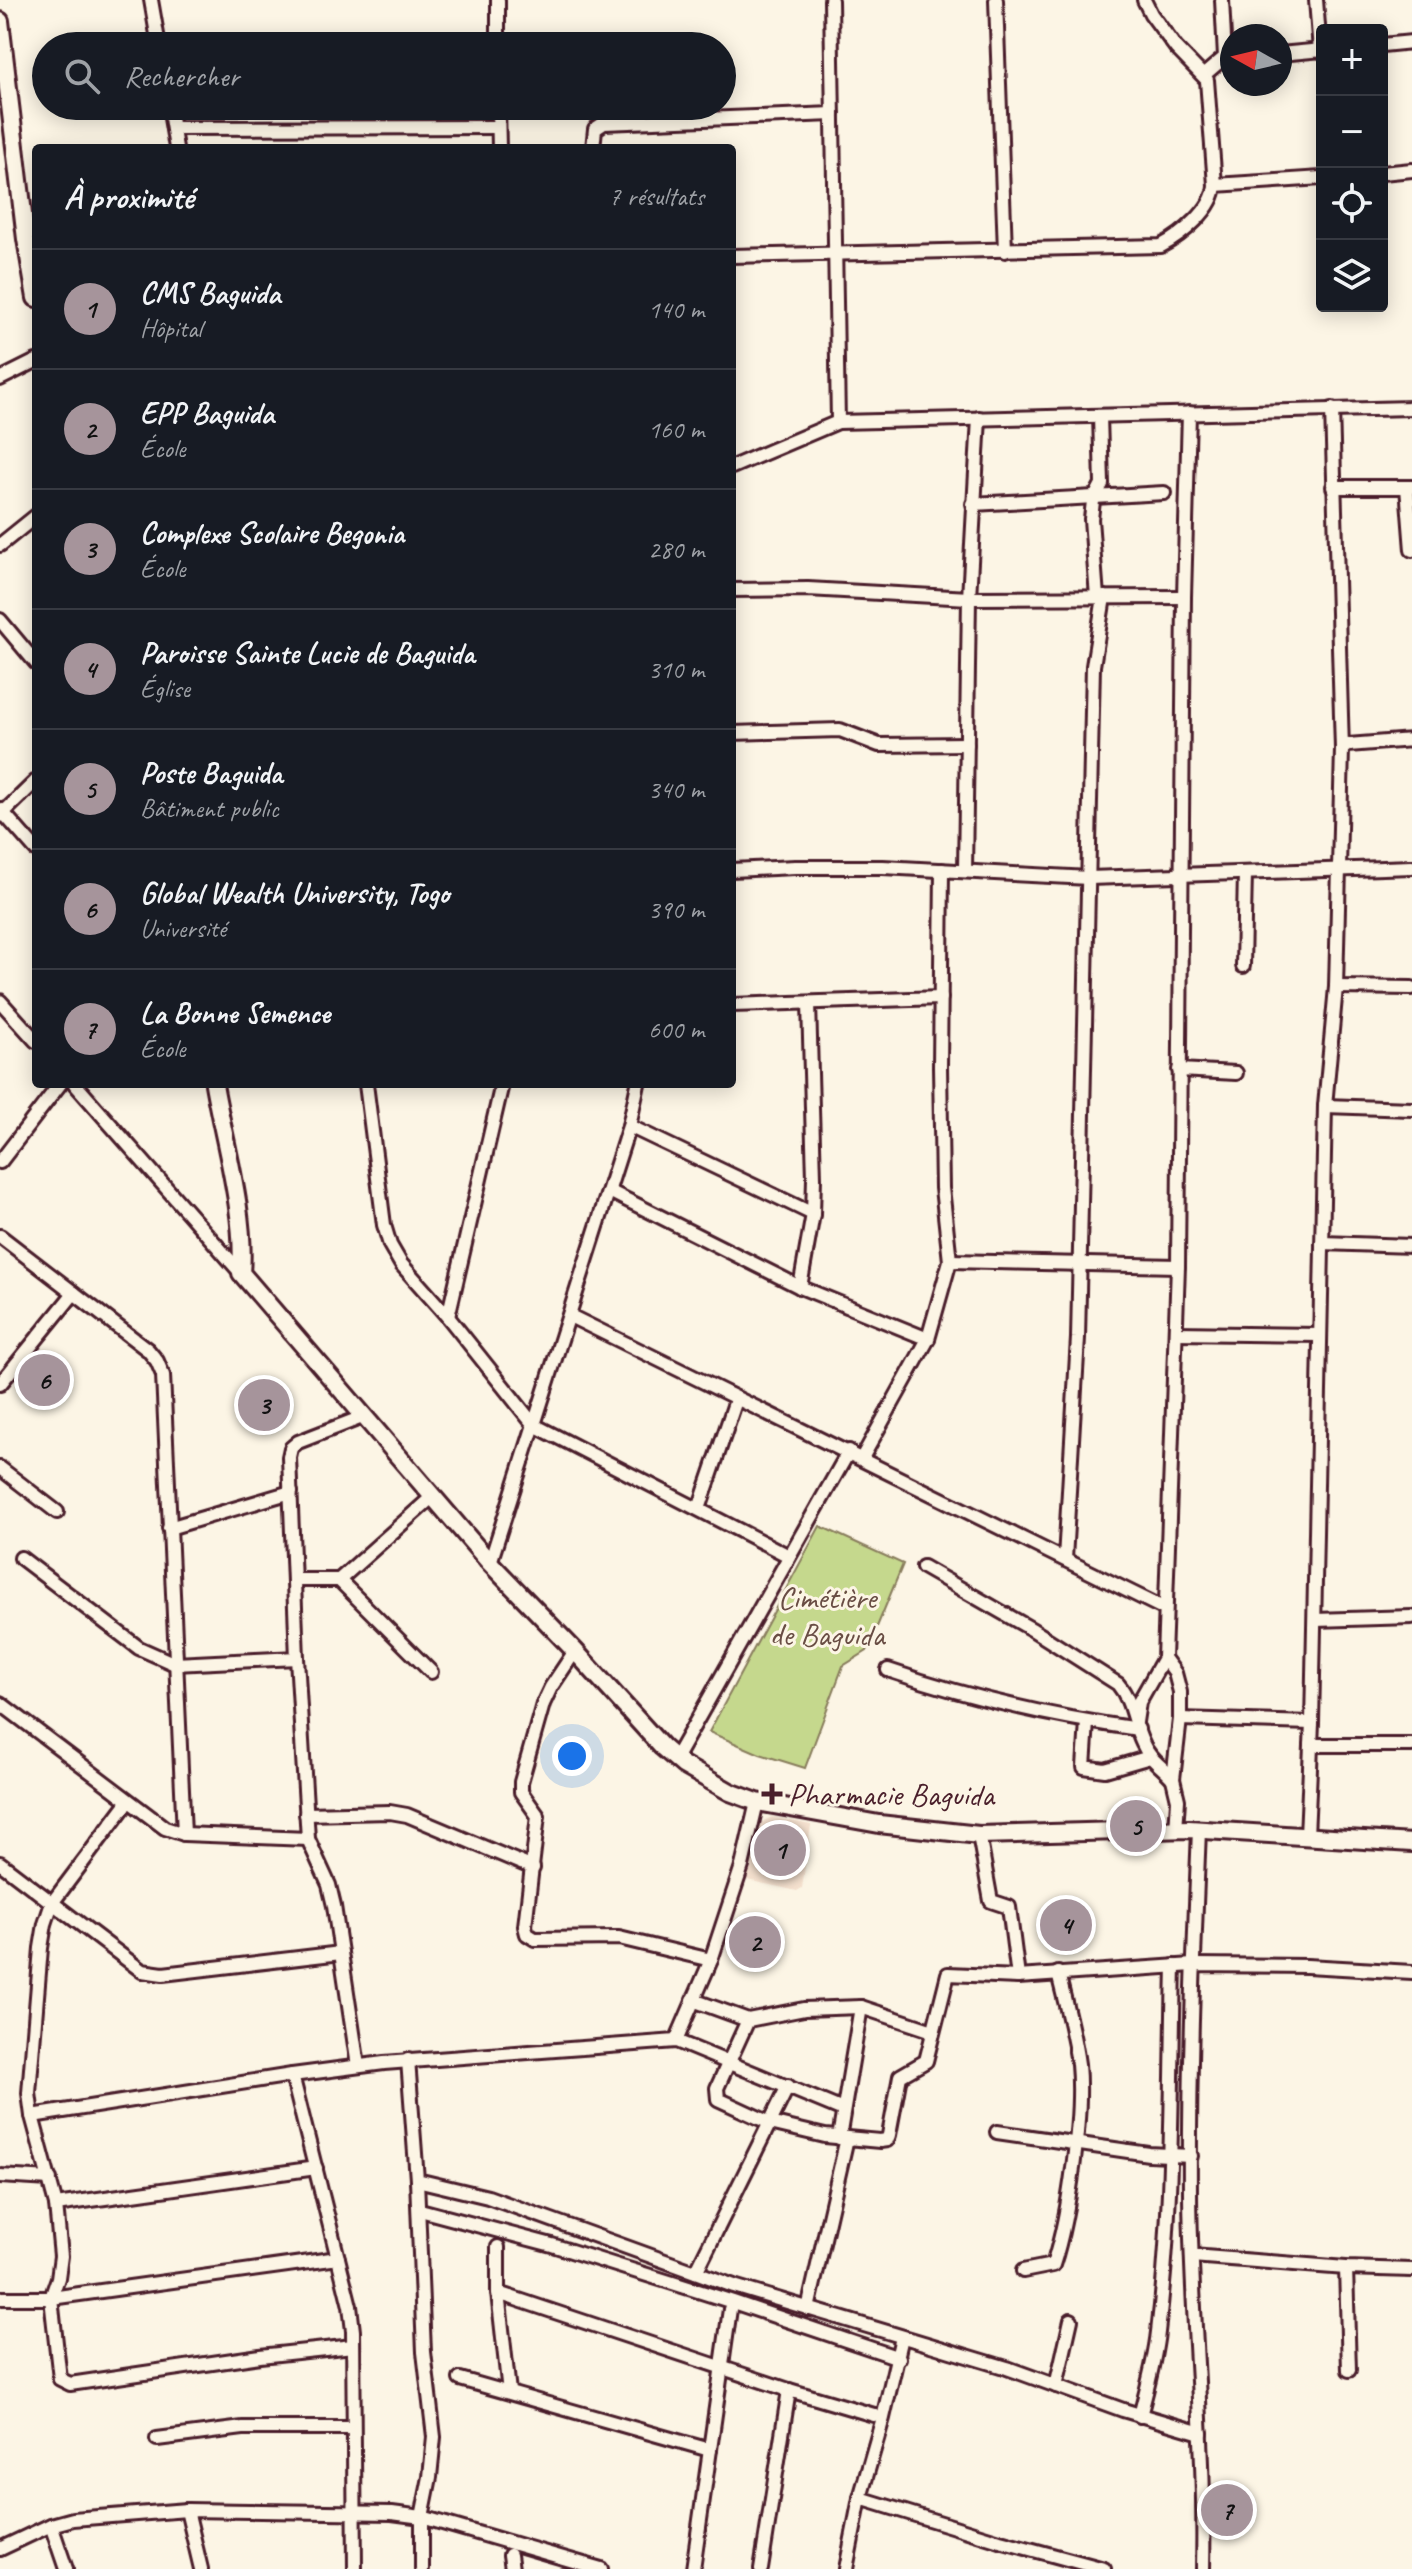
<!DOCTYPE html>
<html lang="fr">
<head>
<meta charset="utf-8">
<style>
  body { margin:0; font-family:Caveat,sans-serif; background:#242831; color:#f1f3f6 }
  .controls { position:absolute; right:24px; top:24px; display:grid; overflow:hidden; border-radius:8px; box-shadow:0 4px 20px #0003 }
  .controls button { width:72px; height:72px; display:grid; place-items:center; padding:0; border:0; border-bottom:2px solid #363941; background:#171b24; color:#f1f3f6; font:40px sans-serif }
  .compass { position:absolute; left:1220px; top:24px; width:72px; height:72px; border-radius:50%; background:#171b24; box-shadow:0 4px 20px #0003; rotate:278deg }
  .you { position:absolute; left:572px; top:1756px; width:28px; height:28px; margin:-20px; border:6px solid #fff; border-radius:50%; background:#1a73e8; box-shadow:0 0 0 12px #1a73e833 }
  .badge { display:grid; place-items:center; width:52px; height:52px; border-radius:50%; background:#a6949b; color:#111; font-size:26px; font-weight:700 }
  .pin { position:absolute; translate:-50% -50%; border:4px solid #fff; box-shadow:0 2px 8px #0006 }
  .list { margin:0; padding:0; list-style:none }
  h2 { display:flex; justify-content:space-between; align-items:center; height:104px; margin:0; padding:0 32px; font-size:34px }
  h2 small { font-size:26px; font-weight:400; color:#9ea1a6 }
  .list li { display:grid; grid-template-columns:52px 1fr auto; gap:24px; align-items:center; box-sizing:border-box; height:120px; padding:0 32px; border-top:2px solid #363941 }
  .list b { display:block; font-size:30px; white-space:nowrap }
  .list p { margin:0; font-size:26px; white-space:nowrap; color:#9ea1a6 }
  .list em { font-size:26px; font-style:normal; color:#9ea1a6 }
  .icon { flex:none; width:44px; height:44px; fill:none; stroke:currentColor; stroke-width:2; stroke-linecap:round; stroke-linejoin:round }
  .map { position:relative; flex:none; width:1412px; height:2569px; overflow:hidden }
  .search { position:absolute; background:#171b24; box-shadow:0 4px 20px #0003; left:32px; top:32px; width:704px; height:88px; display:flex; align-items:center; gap:20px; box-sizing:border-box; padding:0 28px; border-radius:44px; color:#9ea1a6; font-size:30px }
  .panel { position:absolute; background:#171b24; box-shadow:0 4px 20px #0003; left:32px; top:144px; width:704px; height:944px; border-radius:8px }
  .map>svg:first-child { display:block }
</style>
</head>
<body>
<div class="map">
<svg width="1412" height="2569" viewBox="0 0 1412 2569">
  <rect width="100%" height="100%" fill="#fcf5e5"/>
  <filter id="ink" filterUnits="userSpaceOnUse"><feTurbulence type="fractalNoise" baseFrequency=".0125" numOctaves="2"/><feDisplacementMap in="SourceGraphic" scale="16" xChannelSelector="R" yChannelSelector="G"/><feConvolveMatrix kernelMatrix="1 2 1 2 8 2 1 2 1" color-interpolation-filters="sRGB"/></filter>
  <g filter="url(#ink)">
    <!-- built -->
    <polygon fill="#f4e0ce" points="772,1817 811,1825 802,1888 797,1891 747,1880 745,1876 760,1823"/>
    <!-- green -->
    <polygon fill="#c5d88d" stroke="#887c5c" stroke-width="2" points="820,1526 903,1564 867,1651 843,1666 805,1768 760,1754 709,1732"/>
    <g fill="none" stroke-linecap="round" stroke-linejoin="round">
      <!-- minor casing -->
      <g stroke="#4a1f2b" stroke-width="18">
        <g id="minor">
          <polyline points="151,0 159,46"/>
          <polyline points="831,0 838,422"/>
          <polyline points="996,0 1005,251"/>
          <polyline points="1144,0 1151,14 1176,48 1207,80 1215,185"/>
          <polyline points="1316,0 1320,51"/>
          <polyline points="1382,45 1412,42"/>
          <polyline points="498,46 498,0"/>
          <polyline points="1280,54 1322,50"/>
          <polyline points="1204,75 1225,57 1222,0"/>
          <polyline points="169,106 176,148"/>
          <polyline points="498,106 499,148"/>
          <polyline points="173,128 498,127"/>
          <polyline points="593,148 595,129 604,123 833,114"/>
          <polyline points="1382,173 1412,170"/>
          <path d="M732,256L1161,246C1182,235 1214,209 1215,185L1322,178"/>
          <polyline points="0,379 36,361"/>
          <polyline points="732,467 838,422 1412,408"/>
          <polyline points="1333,487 1412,487"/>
          <polyline points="1407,487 1412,550"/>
          <polyline points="973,504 1164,493"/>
          <polyline points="0,545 36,516"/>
          <polyline points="732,590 808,589 969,598 1184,597"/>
          <polyline points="1097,597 1091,519 1093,501 1102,484 1100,416"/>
          <polyline points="0,620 36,663"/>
          <polyline points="732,733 840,730 879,745 967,744"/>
          <polyline points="1342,749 1348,745 1412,740"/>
          <polyline points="0,809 36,850"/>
          <polyline points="0,816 36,781"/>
          <polyline points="732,870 795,867 883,867 1089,878 1412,867"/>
          <polyline points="965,871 969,598 979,418"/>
          <polyline points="1243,966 1245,873"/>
          <polyline points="1336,987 1412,988"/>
          <polyline points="0,1001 36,1041"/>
          <polyline points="732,1005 941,998"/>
          <polyline points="1179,1070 1236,1073"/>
          <polyline points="75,1084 241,1273"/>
          <polyline points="366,1084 384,1225 390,1245 401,1264 448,1317 534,1425 789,1556"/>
          <polyline points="1325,1106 1412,1109"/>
          <polyline points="629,1126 813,1214"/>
          <polyline points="0,1162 60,1084"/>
          <polyline points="609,1191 800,1287 928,1339"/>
          <polyline points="0,1236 148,1350 157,1361 163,1375 184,1834"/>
          <polyline points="1322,1243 1412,1246"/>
          <polyline points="950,1261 1178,1266"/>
          <polyline points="800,1287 813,1214 814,1178 809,1003"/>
          <polyline points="570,1316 1165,1609"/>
          <polyline points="448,1317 502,1084"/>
          <polyline points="1176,1333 1320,1335"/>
          <polyline points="0,1384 74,1293"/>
          <polyline points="862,1458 928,1339 950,1261 942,1188 940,1067 942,870"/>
          <polyline points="0,1468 57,1512"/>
          <polyline points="699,1509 736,1400"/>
          <polyline points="169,1528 291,1492"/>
          <polyline points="21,1558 139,1648 175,1664 297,1658"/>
          <polyline points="1065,1559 1078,1338 1093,666 1104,597"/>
          <polyline points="490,1563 629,1126 638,1084"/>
          <path d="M923,1567L1033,1630L1118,1684C1133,1702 1133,1724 1143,1744C1149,1759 1163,1767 1173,1779"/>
          <polyline points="295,1580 339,1580 431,1672"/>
          <polyline points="339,1580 432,1497"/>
          <polyline points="1315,1620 1412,1617"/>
          <polyline points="575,1651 551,1687 543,1704 521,1782 521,1792 538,1816 525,1926 527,1934 535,1939 619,1938 711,1960"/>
          <polyline points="1164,1658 1175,1673 1180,1692 1180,1719 1173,1779 1178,1800 1176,1830"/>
          <path d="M888,1670C969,1698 1053,1717 1138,1729"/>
          <polyline points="0,1703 165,1828 184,1834 308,1839"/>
          <polyline points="1180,1719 1312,1723"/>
          <polyline points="1087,1722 1084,1767 1105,1770 1150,1757"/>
          <polyline points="1136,1722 1139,1702 1164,1658 1178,1266 1184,597 1189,413"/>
          <polyline points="1311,1745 1412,1745"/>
          <polyline points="675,1759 849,1451"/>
          <polyline points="128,1802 52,1903 45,1924 41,1948 29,2093 32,2116 56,2205 61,2256 58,2278 51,2298 60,2379 70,2384 260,2356 353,2346"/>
          <polyline points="306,1814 390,1812 407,1815 533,1868"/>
          <path d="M1199,1830C1194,1951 1189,2072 1190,2193C1191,2319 1206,2443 1203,2569"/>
          <polyline points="979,1835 991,1901 1009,1907 1018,1977"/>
          <polyline points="1307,1836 1312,1723 1325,1106 1336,987 1342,749 1332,409"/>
          <polyline points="0,1863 142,1971 163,1974 341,1953"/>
          <polyline points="693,2000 748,2020 804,2009 861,2007 933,2031"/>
          <polyline points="748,2020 717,2088 718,2099 770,2123 825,2136 880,2141 887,2140 889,2135 900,2076 926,2061 948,1974 1018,1977 1193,1965 1307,1966 1412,1972"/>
          <polyline points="676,2041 711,1960 742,1866 757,1802"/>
          <polyline points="408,2060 417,2180 488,2197 734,2286 1007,2368 1123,2410 1201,2433"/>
          <polyline points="358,2066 334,1906 329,1885 308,1839 297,1658 289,1457 291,1448 298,1442 365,1416"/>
          <polyline points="292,2075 350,2306 353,2331 355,2569"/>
          <polyline points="32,2116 292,2075 384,2063 676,2041 843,2110"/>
          <polyline points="997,2132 1149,2154 1191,2156"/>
          <polyline points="839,2138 861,2007"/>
          <polyline points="0,2176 50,2179"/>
          <polyline points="417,2180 424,2352 434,2437 430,2477 422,2517 422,2569"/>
          <polyline points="56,2205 316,2168"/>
          <polyline points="420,2210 552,2245 733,2302 899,2358"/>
          <polyline points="498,2247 498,2293 789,2390 874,2415"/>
          <polyline points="1192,2256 1346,2268 1412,2270"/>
          <polyline points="1346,2268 1349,2370"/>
          <path d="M1023,2271L1053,2265C1069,2216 1083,2115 1078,2064C1074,2033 1065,2003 1058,1973"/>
          <polyline points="696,2272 788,2086"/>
          <polyline points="498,2293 509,2392"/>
          <polyline points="0,2298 51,2298 338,2258"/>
          <polyline points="808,2309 847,2138"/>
          <polyline points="460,2379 710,2450"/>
          <polyline points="1056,2386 1071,2320"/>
          <path d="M1140,2416C1147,2388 1155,2360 1158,2332C1173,2211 1171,2088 1174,1966"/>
          <polyline points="157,2439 243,2428 352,2428"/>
          <polyline points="860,2498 1000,2541 1104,2569"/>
          <polyline points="187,2510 201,2569"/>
          <polyline points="51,2525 66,2569"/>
          <polyline points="0,2549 51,2525 73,2519 187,2510 392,2513 422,2517 601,2569"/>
          <polyline points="510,2555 512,2569"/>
          <polyline points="693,2569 730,2309"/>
          <polyline points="761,2569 789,2390"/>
          <polyline points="846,2569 860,2498 883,2418 902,2337"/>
        </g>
      </g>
      <!-- tertiary casing -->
      <g stroke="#4a1f2b" stroke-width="22">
        <g id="tertiary">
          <polyline points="0,21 26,239 36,298"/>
          <path d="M214,1084C224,1142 246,1214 241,1273L490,1563L575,1651L662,1747L683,1765L730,1792L757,1802L879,1824L979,1835L1189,1829L1412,1843"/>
        </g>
      </g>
      <!-- minor -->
      <use href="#minor" stroke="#fcf5e5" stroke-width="12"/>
      <!-- tertiary -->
      <use href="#tertiary" stroke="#fcf5e5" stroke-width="16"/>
    </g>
  </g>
  <!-- markers -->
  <path fill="#4a1f2b" stroke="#fcf5e5" stroke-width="3" d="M768 1782h8v8h8v8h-8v8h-8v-8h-8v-8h8z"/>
  <g text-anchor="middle" stroke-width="6" stroke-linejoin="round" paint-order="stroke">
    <!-- park labels -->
    <g font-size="32" fill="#694d44" stroke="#fcf5e5">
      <text x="827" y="1608">Cimétière<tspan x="827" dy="37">de Baguida</tspan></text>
    </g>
    <!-- poi labels -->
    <g font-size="32" fill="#4a1f2b" stroke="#fcf5e5" text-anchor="start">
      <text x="788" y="1805">Pharmacie Baguida</text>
    </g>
  </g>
</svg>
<div class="controls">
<button>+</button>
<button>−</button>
<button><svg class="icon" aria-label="locate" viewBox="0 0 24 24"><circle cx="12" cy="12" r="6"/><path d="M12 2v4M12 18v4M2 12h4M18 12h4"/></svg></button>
<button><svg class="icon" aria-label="layers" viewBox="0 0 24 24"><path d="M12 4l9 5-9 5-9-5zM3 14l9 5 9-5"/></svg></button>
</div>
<svg class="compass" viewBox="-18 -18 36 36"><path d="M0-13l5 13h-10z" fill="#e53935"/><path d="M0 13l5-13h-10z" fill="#9ea1a6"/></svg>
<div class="you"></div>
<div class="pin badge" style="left:780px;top:1850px">1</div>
<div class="pin badge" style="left:755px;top:1942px">2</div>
<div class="pin badge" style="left:264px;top:1405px">3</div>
<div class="pin badge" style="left:1066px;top:1925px">4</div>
<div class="pin badge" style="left:1136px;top:1826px">5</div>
<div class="pin badge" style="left:44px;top:1380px">6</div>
<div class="pin badge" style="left:1227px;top:2510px">7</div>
<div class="search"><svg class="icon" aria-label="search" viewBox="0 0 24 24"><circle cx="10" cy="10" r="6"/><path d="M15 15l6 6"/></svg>Rechercher</div>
<section class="panel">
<h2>À proximité<small>7 résultats</small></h2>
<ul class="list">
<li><span class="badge">1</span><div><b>CMS Baguida</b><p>Hôpital</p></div><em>140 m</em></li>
<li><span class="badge">2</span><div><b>EPP Baguida</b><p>École</p></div><em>160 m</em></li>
<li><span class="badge">3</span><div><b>Complexe Scolaire Begonia</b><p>École</p></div><em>280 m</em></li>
<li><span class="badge">4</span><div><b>Paroisse Sainte Lucie de Baguida</b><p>Église</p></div><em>310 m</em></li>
<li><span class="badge">5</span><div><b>Poste Baguida</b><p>Bâtiment public</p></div><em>340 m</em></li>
<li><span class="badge">6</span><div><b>Global Wealth University, Togo</b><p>Université</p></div><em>390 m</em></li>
<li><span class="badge">7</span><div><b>La Bonne Semence</b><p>École</p></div><em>600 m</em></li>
</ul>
</section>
</div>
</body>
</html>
